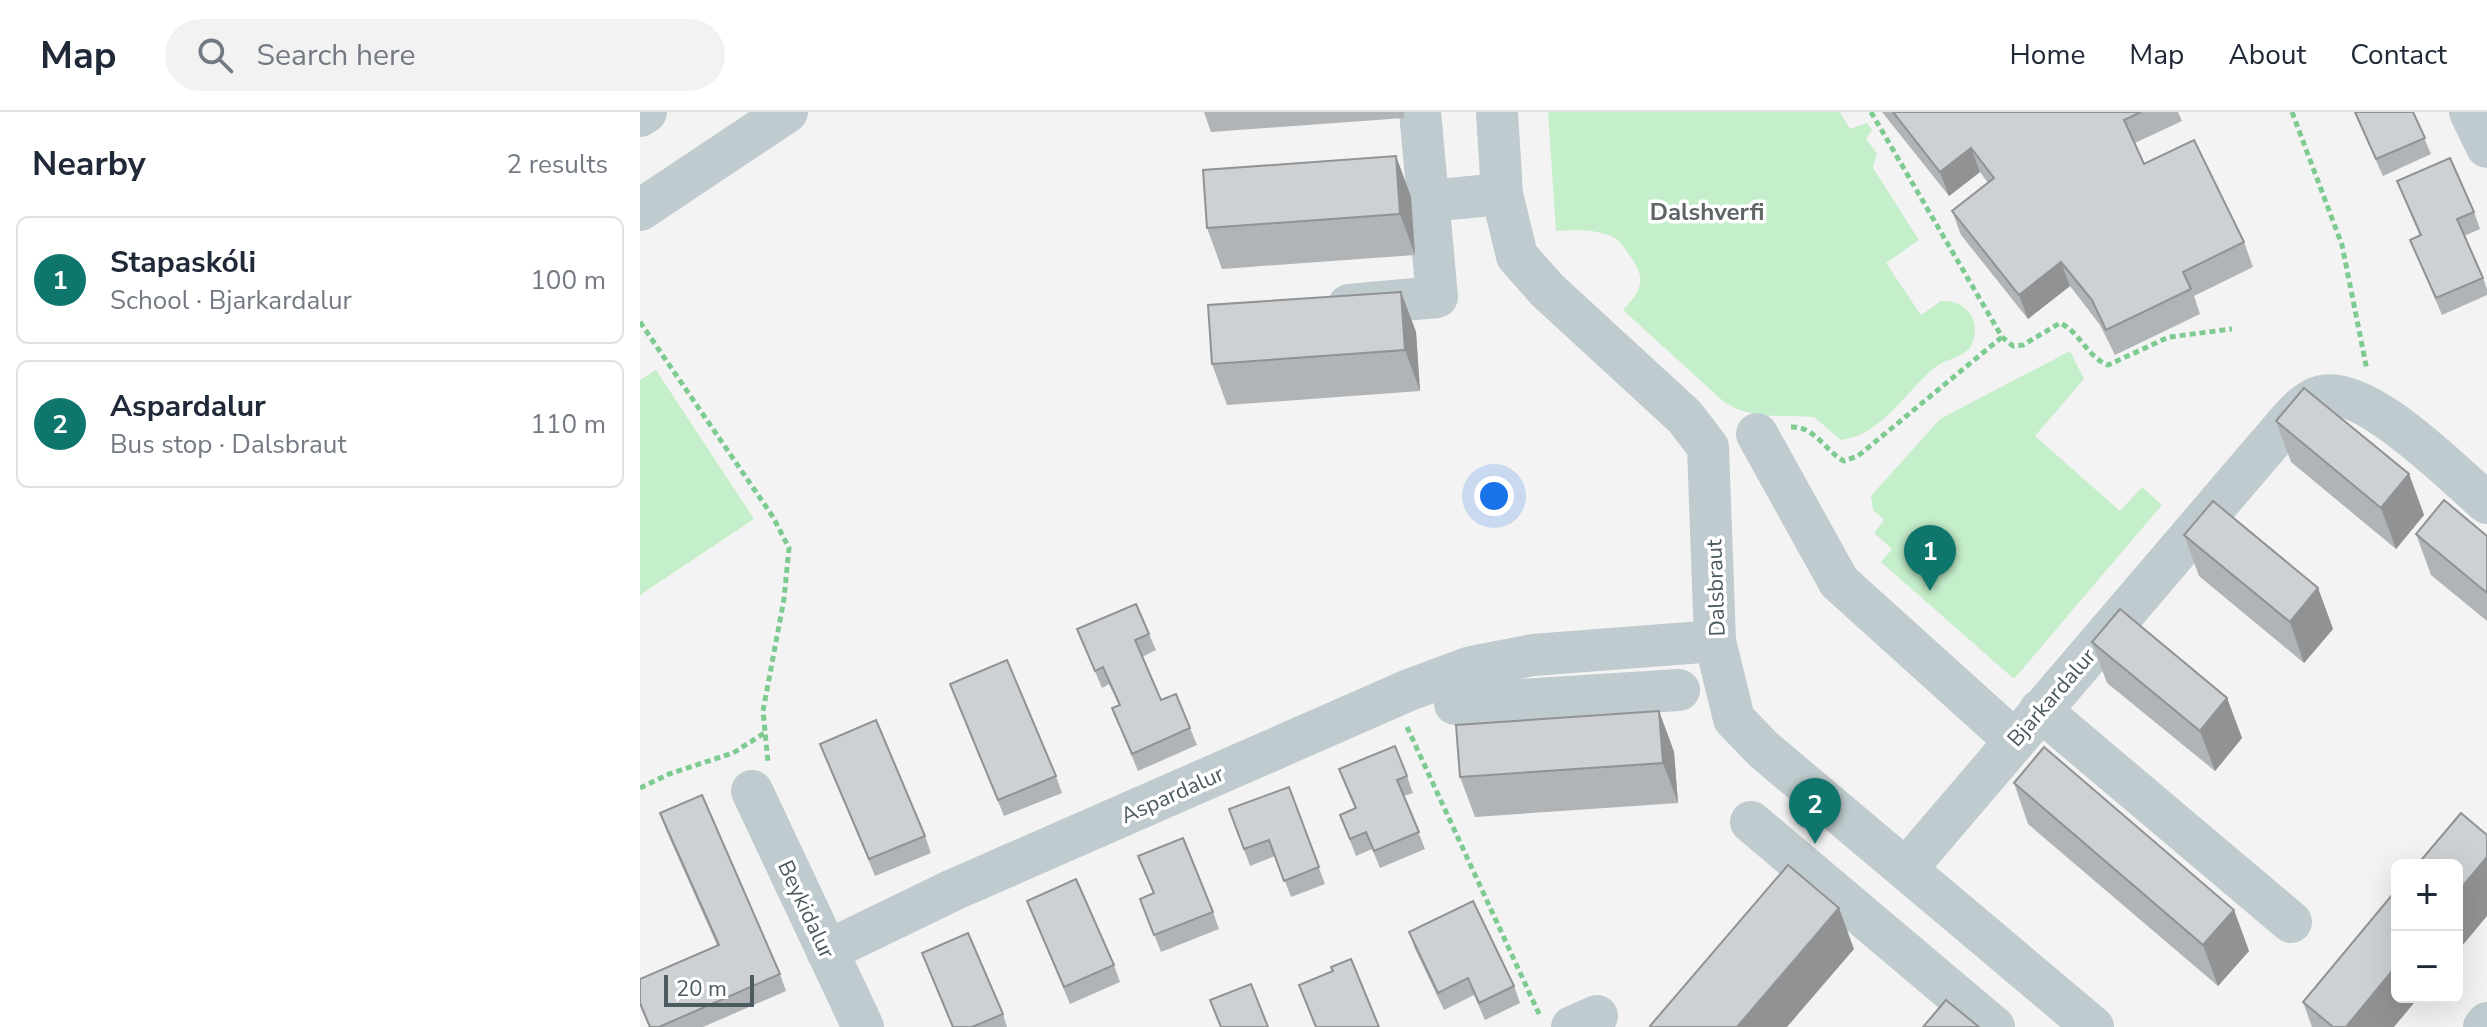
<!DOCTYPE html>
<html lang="en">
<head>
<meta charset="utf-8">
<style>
  body { margin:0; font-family:"Nunito Sans",sans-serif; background:#f2f2f3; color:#1f2937 }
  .controls { position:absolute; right:24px; bottom:24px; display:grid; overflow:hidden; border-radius:12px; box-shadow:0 8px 32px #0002 }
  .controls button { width:72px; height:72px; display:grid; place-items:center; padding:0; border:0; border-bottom:2px solid #e0e1e3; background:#fff; color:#1f2937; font:40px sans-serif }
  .scale { position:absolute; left:24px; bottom:20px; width:90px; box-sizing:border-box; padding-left:8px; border:4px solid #4b5b5f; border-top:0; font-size:22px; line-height:28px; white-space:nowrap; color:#4b5b5f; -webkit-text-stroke:6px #fff; paint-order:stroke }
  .you { position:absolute; left:854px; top:384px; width:28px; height:28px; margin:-20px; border:6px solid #fff; border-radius:50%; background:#1a73e8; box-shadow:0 0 0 12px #1a73e833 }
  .badge { display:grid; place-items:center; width:52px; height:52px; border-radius:50%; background:#0f766e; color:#fff; font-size:26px; font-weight:700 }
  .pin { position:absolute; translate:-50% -66px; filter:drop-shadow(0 2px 4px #0008) }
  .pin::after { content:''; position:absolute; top:42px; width:28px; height:24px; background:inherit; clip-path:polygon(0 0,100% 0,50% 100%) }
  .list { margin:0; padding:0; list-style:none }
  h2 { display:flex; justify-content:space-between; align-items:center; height:104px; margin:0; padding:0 32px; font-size:34px }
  h2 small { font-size:26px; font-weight:400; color:#747a83 }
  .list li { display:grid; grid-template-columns:52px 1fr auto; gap:24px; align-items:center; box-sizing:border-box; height:128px; margin:0 16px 16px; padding:0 16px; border:2px solid #e0e1e3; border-radius:12px }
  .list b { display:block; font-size:30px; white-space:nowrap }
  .list p { margin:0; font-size:26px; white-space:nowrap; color:#747a83 }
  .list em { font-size:26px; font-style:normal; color:#747a83 }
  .icon { flex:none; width:44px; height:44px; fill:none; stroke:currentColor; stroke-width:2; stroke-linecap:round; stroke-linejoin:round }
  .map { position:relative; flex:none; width:1847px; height:915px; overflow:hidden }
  header { display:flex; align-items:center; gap:48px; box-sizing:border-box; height:112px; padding:0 40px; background:#fff; border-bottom:2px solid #e0e1e3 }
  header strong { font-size:38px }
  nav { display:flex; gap:44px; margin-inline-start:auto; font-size:28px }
  .search { width:560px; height:72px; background:#f2f2f3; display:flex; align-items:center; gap:20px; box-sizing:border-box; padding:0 28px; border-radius:44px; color:#747a83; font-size:30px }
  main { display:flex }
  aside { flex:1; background:#fff }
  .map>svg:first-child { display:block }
</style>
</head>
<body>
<header>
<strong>Map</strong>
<div class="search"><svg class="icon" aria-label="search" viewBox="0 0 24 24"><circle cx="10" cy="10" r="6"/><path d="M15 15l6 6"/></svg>Search here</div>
<nav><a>Home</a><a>Map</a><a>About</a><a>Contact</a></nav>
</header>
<main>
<aside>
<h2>Nearby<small>2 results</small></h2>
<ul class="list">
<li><span class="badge">1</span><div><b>Stapaskóli</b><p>School · Bjarkardalur</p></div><em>100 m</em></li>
<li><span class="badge">2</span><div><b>Aspardalur</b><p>Bus stop · Dalsbraut</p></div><em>110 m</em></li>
</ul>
</aside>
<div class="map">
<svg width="1847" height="915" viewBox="0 0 1847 915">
  <rect width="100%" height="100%" fill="#f4f3f3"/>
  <!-- green -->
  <g fill="#c5eeca">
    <path d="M908,0H1200L1210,17L1227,11L1232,18L1226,27L1237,41L1233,56L1279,128L1246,151L1281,203L1301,189C1329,188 1343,211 1330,236C1319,247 1305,247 1293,257C1265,281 1240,324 1201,328L1174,305C1140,302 1114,309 1084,290L983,198C1002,178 1007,167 990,144C985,137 980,128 973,125C955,117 935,118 916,119Z"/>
    <polygon points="1430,239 1444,267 1395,324 1480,399 1502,375 1522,393 1374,567 1241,450 1252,437 1234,421 1244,408 1233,398 1231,384 1300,307"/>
    <polygon points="16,258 114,407 0,483 0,268"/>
  </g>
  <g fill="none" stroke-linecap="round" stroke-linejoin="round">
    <!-- path -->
    <g stroke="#7ecb92" stroke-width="5" stroke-dasharray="6 4" stroke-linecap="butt">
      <path d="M1231,0L1362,225L1373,234L1383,233L1420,211C1440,220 1447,245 1468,253L1529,225L1592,217"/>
      <polyline points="1652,0 1702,133 1727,258"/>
      <polyline points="0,210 133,405 149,436 144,487 123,599 128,650"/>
      <path d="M1151,315C1175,314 1185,339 1204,349L1218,344L1362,225"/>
      <polyline points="767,615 900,904"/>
      <polyline points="0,676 29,662 93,641 126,620"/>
    </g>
    <!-- minor -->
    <g stroke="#bfcbce" stroke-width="42">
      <polyline points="857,0 862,82 877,144 907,178 1045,305 1068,335 1075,529 1094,607 1124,638 1453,915"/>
      <polyline points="1830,0 1847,35"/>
      <polyline points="0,4 6,0"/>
      <polyline points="788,89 862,82"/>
      <polyline points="0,98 147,0"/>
      <polyline points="709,193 797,185 780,0"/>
      <polyline points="1117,322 1199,470 1374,628"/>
      <polyline points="815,592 1039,578"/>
      <polyline points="1400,598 1651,810"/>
      <polyline points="112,679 223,915"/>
      <polyline points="1111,710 1354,915"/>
      <path d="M1266,757L1628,333C1641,319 1658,294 1676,286C1720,265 1813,362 1847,391"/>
      <polyline points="187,839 313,778 769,578 831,555 893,543 1075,529"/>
      <polyline points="932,915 957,904"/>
      <polyline points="1844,915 1847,911"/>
    </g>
  </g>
  <!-- wall -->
  <g fill="#b0b4b6">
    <polygon points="564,0 764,0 764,6 571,20"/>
    <polygon points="1242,0 1538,0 1542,9 1495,31 1504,52 1604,130 1613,155 1554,184 1560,202 1475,243 1460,213 1430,174 1388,207 1321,123 1312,99 1348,71 1340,60 1309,84"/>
    <polygon points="1714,0 1773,0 1791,42 1743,64"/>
    <polygon points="756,44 771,85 775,143 582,157 567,116"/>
    <polygon points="1757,69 1834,100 1840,117 1824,124 1843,166 1847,177 1847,183 1802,203 1770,128 1780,124"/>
    <polygon points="761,180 776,220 780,279 587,293 572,252"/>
    <polygon points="1636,309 1769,362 1784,403 1756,437 1651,350"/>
    <polygon points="1776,422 1847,424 1847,509 1791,463"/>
    <polygon points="1544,423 1678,476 1693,517 1664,551 1559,464"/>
    <polygon points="437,517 509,522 516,538 502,545 521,588 550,616 557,633 498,659 472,596 479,593 469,572 462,576"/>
    <polygon points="1452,530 1587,586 1602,626 1575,659 1467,571"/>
    <polygon points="310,572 416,664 422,681 364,704"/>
    <polygon points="1019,599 1034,640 1038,691 835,705 820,665"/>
    <polygon points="180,632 285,724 291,741 235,764"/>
    <polygon points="699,657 767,664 773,681 764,684 785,737 740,756 732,737 716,744 700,703 715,697"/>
    <polygon points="1374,671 1594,798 1609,839 1578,874 1388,712"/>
    <polygon points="649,675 685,772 651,785 635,744 610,754 589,697"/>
    <polygon points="20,701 140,862 146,879 63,915 9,915 0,894 0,867 77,833 26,718"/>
    <polygon points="498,744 573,800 579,817 521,840 500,787 513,781"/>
    <polygon points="387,789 474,853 480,870 430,892"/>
    <polygon points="769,820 874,874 880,891 845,908 834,883 804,898 775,837"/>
    <polygon points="282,841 363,902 367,915 312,915"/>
    <polygon points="1663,890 1754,915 1672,915"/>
  </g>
  <!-- shaded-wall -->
  <g fill="#909294">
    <polygon points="1331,36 1340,60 1309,84 1300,60"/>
    <polygon points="756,44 771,85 775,143 760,102"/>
    <polygon points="1421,150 1430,174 1388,207 1379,183"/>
    <polygon points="761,180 776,220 780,279 765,238"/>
    <polygon points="1769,362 1784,403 1756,437 1741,396"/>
    <polygon points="1678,476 1693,517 1664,551 1650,510"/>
    <polygon points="1587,586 1602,626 1575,659 1560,619"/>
    <polygon points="1019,599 1034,640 1038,691 1023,651"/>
    <polygon points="1847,745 1847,804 1817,840 1817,781"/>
    <polygon points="1199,796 1214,837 1147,915 1097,915"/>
    <polygon points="1594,798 1609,839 1578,874 1563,833"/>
    <polygon points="1757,853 1757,885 1779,885 1754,915 1706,915"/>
  </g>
  <!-- building -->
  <g fill="#cdd1d4" stroke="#909294" stroke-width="2">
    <polygon points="1253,0 1501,0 1484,8 1504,52 1554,28 1604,130 1543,160 1551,177 1466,218 1452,188 1421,150 1379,183 1312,99 1354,66 1331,36 1300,60"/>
    <polygon points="1715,0 1773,0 1785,26 1736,47"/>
    <polygon points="756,44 760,102 567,116 563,58"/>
    <polygon points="1810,46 1834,100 1817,107 1843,166 1796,186 1770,128 1781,123 1757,69"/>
    <polygon points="761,180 765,238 572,252 568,193"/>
    <polygon points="1664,276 1769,362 1741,396 1636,309"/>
    <polygon points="1804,388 1847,424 1847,481 1776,422"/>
    <polygon points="1573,389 1678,476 1650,510 1544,423"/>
    <polygon points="496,492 509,522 495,528 521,588 536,582 550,616 492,642 472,596 480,593 463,555 455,559 437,517"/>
    <polygon points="1480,497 1587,586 1560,619 1452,530"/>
    <polygon points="367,548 416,664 358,688 310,572"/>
    <polygon points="1019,599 1023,651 820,665 816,613"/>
    <polygon points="236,608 285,724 229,747 180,632"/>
    <polygon points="755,634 767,664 757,668 779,720 734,739 726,720 710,727 700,703 716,696 699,657"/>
    <polygon points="1404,635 1594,798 1563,833 1374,671"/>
    <polygon points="649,675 679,755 644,769 629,728 604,737 589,697"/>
    <polygon points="62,683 140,862 19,915 10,915 0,891 0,867 79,833 20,701"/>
    <polygon points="1821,701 1847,723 1847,745 1817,781 1817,753 1777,753"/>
    <polygon points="543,726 573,800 514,823 500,787 514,781 498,744"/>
    <polygon points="1148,753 1199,796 1097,915 1011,915 1010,914"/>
    <polygon points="436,767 474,853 424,875 387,789"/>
    <polygon points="1757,777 1757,853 1706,915 1693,915 1663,890"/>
    <polygon points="833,789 874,874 839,891 828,866 798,881 769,820"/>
    <polygon points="328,821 363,902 332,915 313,915 282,841"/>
    <polygon points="711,847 739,915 676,915 659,873 693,859 691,855"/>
    <polygon points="611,872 628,915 581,915 570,888"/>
    <polygon points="1306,888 1339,915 1283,915"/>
  </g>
  <g text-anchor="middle" stroke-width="7" stroke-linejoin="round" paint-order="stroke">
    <!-- street labels -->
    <g font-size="22" fill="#4b5b5f" stroke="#fff">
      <text transform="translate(1075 476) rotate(-92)" y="8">Dalsbraut</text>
      <text transform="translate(1411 585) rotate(-49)" y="8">Bjarkardalur</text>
      <text transform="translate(532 682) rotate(-24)" y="8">Aspardalur</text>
      <text transform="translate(167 797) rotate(65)" y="8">Beykidalur</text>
    </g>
    <!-- neighbourhood labels -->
    <g font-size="24" font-weight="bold" fill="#5f6567" stroke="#fff">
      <text x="1067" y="108">Dalshverfi</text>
    </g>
  </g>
</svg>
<div class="controls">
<button>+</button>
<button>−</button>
</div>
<div class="scale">20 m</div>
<div class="you"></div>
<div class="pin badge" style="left:1290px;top:479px">1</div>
<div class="pin badge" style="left:1175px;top:732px">2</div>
</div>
</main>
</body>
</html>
